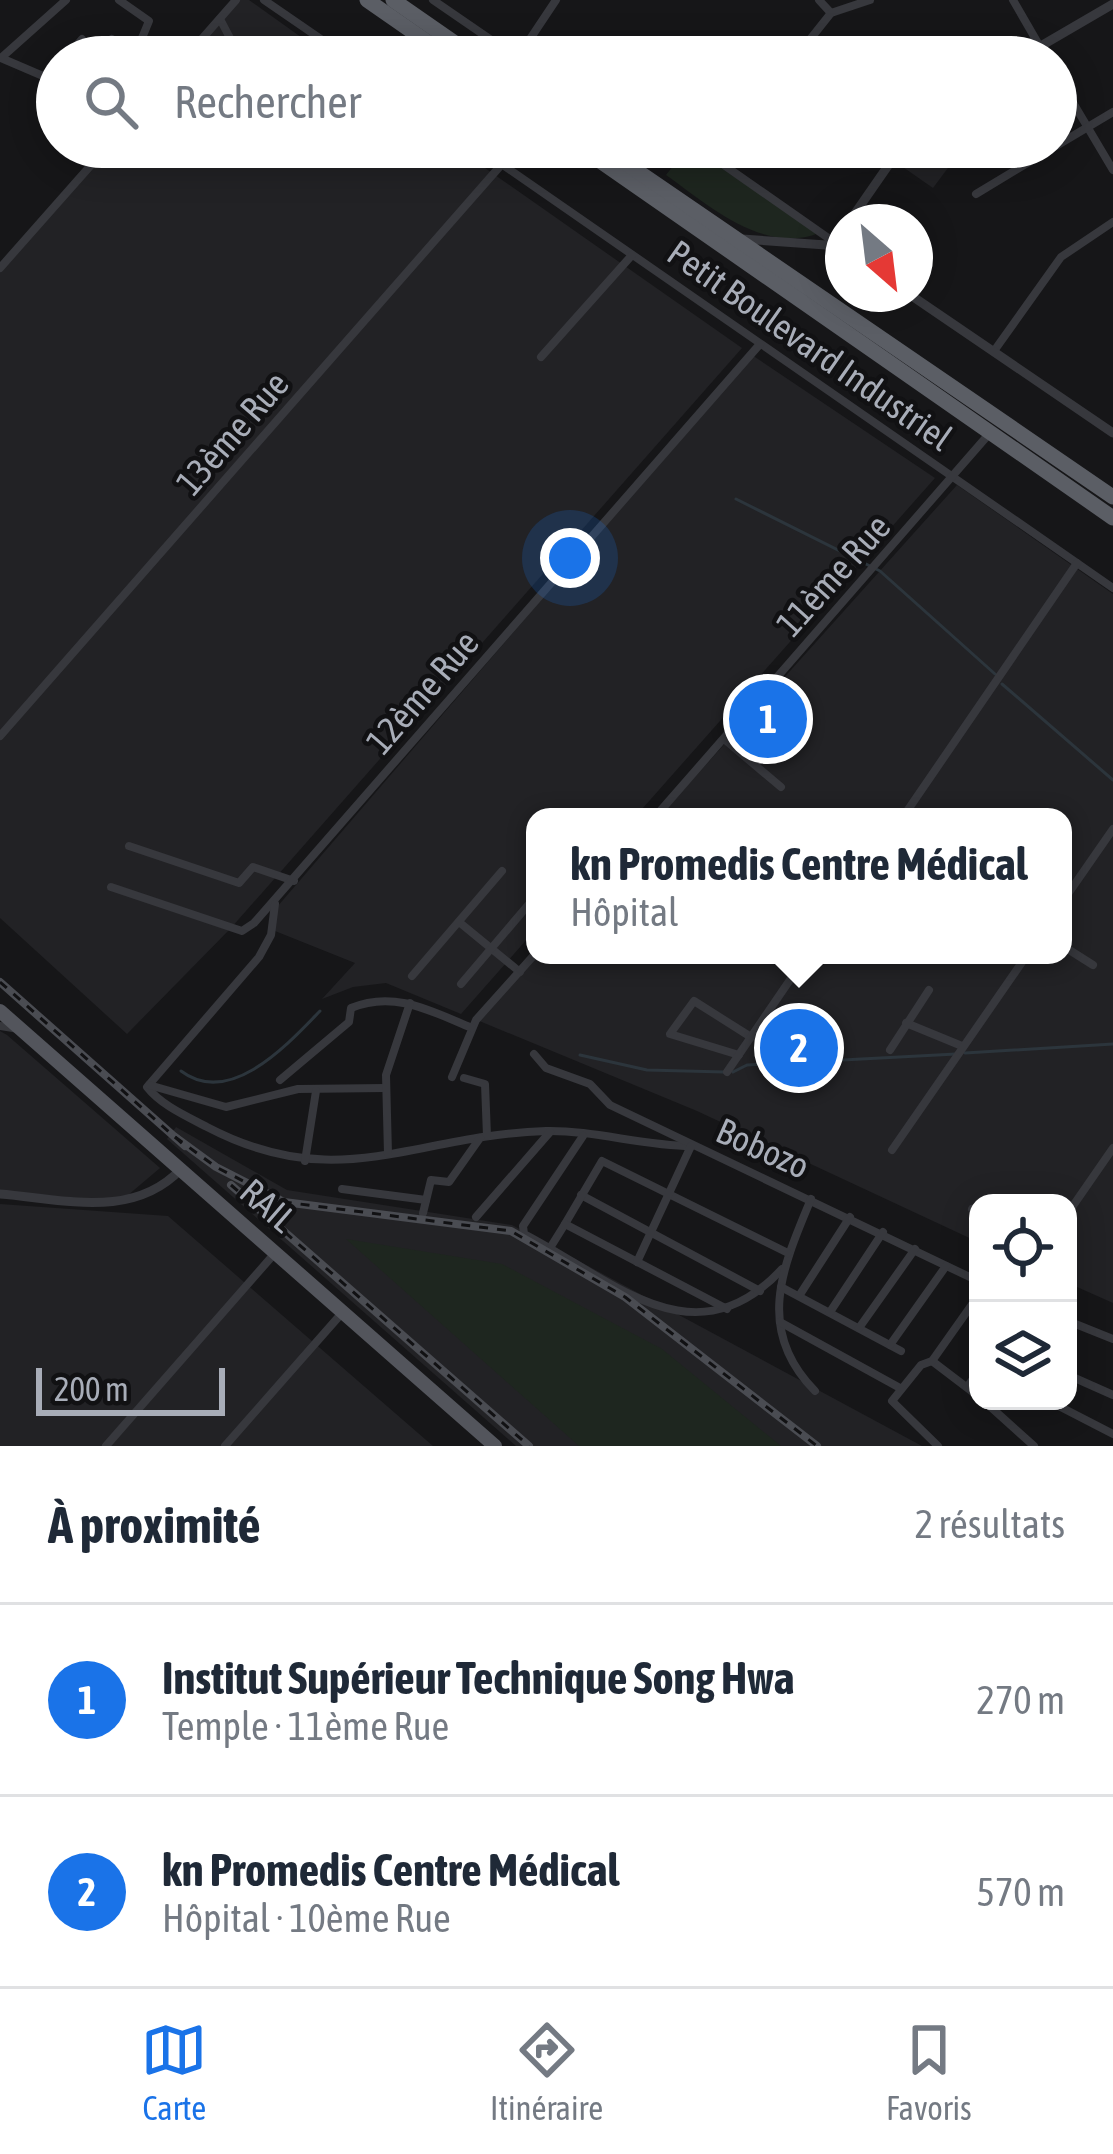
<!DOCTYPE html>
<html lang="fr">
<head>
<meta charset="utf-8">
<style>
  body { margin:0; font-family:"Asap Condensed",sans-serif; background:#f6f6f7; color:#1f2937 }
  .controls { position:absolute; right:36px; bottom:36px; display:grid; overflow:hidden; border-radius:24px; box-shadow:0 6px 30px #0003 }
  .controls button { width:108px; height:108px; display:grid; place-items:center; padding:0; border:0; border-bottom:3px solid #e0e1e3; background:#fff; color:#1f2937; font:60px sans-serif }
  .compass { position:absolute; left:825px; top:204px; width:108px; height:108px; border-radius:50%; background:#fff; box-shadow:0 6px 30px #0003; rotate:152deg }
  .scale { position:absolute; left:36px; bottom:30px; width:189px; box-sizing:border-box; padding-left:12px; border:6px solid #a8adb8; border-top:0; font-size:33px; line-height:42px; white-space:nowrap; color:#a8adb8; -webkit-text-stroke:9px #111113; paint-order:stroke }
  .you { position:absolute; left:570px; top:558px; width:42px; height:42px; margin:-30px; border:9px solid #fff; border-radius:50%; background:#1a73e8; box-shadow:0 0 0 18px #1a73e833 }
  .badge { display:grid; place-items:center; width:78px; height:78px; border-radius:50%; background:#1a73e8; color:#fff; font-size:39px; font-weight:700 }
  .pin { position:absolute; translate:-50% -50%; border:6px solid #fff; box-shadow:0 3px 12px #0006 }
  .popup { position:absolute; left:526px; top:808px; width:546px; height:156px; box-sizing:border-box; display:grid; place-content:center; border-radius:24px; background:#fff; filter:drop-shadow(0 3px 9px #0005); font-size:39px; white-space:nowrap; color:#747a83 }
  .popup b { font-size:45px; color:#1f2937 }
  .popup::after { content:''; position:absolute; left:50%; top:100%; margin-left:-24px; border:24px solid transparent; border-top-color:#fff }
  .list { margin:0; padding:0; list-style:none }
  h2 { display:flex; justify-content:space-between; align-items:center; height:156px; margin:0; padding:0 48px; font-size:51px }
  h2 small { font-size:39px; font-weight:400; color:#747a83 }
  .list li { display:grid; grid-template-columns:78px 1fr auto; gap:36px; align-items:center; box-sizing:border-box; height:192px; padding:0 48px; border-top:3px solid #e0e1e3 }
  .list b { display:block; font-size:45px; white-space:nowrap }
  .list p { margin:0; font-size:39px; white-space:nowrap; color:#747a83 }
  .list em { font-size:39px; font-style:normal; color:#747a83 }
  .icon { flex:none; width:66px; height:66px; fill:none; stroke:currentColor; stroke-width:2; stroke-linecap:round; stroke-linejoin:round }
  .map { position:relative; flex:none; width:1113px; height:1446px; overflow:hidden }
  .search { position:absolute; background:#fff; box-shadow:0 6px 30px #0003; left:36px; right:36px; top:36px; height:132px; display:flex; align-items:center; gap:30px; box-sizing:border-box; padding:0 42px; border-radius:66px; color:#747a83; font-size:45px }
  .sheet { height:540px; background:#fff }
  nav { display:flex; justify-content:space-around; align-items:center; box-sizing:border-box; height:168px; border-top:3px solid #e0e1e3; background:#fff; font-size:33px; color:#747a83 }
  nav a { display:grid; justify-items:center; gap:6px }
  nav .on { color:#1a73e8 }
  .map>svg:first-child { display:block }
</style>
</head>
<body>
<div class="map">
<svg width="1113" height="1446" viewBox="0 0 1113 1446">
  <rect width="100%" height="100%" fill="#161618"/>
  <!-- built -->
  <g fill="#222225">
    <polygon points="240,0 249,0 329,57 189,57"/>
    <polygon points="110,147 455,147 742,348 231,928 127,1034 0,918 0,271"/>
    <polygon points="913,147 953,147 959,153 933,188 900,165"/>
    <polygon points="752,355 935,478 635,817 535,817 535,930 461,1014 386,983 353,987 322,999 355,963 270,929 277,907"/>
    <polygon points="957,485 1113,594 1113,1303 1068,1283 1068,1203 978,1203 978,1242 697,1111 477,1020 535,955 1063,955 1063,817 659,817"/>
    <polygon points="0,1031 7,1035 160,1168 121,1201 0,1192"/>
    <polygon points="176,1127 287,1190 512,1225 922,1446 516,1446 167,1139"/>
    <polygon points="0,1204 168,1216 433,1446 0,1446"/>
  </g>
  <!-- green -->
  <g fill="#1e261f">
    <path d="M683,153L715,164L819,233C764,255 708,205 666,175Z"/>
    <polygon points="346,1239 502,1264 662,1349 781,1446 579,1446"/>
  </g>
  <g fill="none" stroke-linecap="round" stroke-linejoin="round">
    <!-- stream -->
    <g stroke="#2c353c" stroke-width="3">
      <polyline points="736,499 880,571 995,674"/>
      <polyline points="1002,684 1113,780"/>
      <polyline points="965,1053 1113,1044"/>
      <polyline points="580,1055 647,1070 724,1072"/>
      <path d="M181,1071C230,1108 288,1044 320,1011"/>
      <polyline points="733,1072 747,1065 956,1054"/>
    </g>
    <!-- minor -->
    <g stroke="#37383d" stroke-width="8">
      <polyline points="119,0 149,21 142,38"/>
      <polyline points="264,0 347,57"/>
      <polyline points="433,0 516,57"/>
      <polyline points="819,0 831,13"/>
      <polyline points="1013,0 1046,57"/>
      <polyline points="220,19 240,57"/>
      <polyline points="67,57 82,39"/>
      <polyline points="103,57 112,39"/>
      <polyline points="129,57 142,38 158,57"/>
      <polyline points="186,57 236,0"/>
      <polyline points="518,57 556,0"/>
      <polyline points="796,57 831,13 870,0"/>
      <polyline points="1056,74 1113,170"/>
      <polyline points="49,79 57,69"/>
      <polyline points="57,82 1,58 66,0"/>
      <polyline points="1056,146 1113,112"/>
      <polyline points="477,147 1113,588"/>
      <polyline points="698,147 834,242"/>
      <polyline points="720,163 731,147"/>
      <polyline points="976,194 1054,147"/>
      <polyline points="0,268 107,147"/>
      <polyline points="994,351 1061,257 1113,222"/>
      <polyline points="541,357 632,255"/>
      <polyline points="0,736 502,164"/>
      <polyline points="724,739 781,787"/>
      <polyline points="655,817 989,434"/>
      <polyline points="903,817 1077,563"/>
      <polyline points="129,846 239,883 253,867 294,881"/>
      <polyline points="111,887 242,931 254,923 760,344"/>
      <polyline points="1063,901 1113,829"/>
      <path d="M275,904L271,935L259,957L147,1087C161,1105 186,1116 207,1127C339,1196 412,1135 546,1131C594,1130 643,1146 691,1146"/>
      <polyline points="459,922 520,972"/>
      <polyline points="1063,946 1093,965"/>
      <polyline points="412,976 502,871"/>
      <polyline points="461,984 535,897"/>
      <polyline points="906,1023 962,1046"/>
      <polyline points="0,1026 19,1029"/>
      <polyline points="890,1050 929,990"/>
      <polyline points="534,1054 546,1068 590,1084 610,1105 978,1281"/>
      <polyline points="739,1055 670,1034 694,1001 751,1037"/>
      <polyline points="727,1072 807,955"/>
      <polyline points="452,1077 476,1020 535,954"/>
      <polyline points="464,1078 485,1084 487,1136"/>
      <path d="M280,1080L349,1022L351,1008C394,990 431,1011 472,1028"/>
      <polyline points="149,1085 226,1107 298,1089 385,1088"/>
      <path d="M583,1136L523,1226L524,1234C612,1279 694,1364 782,1269"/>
      <polyline points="892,1150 1027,955"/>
      <polyline points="388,1154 386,1075 410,1003"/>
      <polyline points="305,1161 316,1091"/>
      <polyline points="342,1189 426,1200"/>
      <polyline points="581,1195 760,1291"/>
      <path d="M811,1199C782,1268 755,1330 815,1391"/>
      <polyline points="972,1209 978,1212"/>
      <polyline points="423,1213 431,1180 449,1182 480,1138"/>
      <polyline points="1068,1213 1113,1148"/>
      <polyline points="476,1217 550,1132"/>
      <polyline points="565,1224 602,1161 788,1253"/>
      <polyline points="550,1248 565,1224 727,1309"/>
      <polyline points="637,1262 691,1146"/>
      <polyline points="781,1287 901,1351"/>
      <polyline points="799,1296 850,1217"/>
      <polyline points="830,1312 883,1232"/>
      <polyline points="1068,1321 1113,1339"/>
      <polyline points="780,1322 900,1388"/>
      <polyline points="859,1328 915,1249"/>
      <polyline points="890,1345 946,1266"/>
      <polyline points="932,1361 978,1396"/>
      <polyline points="1068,1375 1113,1395"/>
      <polyline points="967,1387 978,1372"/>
      <polyline points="984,1401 1034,1446"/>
      <polyline points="1049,1401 1113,1434"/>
      <polyline points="106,1446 275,1253"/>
      <polyline points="225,1446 342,1313"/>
      <polyline points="938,1446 892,1401 921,1365 932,1361 978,1296"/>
    </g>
    <!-- tertiary -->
    <g stroke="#37383d" stroke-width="9">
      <polyline points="1022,57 1113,4"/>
      <polyline points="849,222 901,147"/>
      <polyline points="742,239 826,245 843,230"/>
      <polyline points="909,294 1113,433"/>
      <path d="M0,1194C63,1199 133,1220 181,1169"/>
    </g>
    <!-- primary -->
    <polyline stroke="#53555c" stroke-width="14" points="0,1011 495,1446"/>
    <!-- trunk -->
    <g stroke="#5b5e65" stroke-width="15">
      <polyline points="367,0 449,57"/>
      <polyline points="393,0 475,57"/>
      <polyline points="580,147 1113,518"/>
      <polyline points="602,147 1113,497"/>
    </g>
    <!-- rail casing -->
    <g stroke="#4a4c52" stroke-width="8">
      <g id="rail">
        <polyline points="0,982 185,1146"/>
        <polyline points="175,1137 216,1167 284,1202 511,1231 625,1297 817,1446"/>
        <polyline points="231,1185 529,1446"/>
      </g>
    </g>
    <!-- rail -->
    <use href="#rail" stroke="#111113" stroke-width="3" stroke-dasharray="9" stroke-linecap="butt"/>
  </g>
  <g text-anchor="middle" stroke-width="9" stroke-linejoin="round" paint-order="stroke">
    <!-- street labels -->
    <g font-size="36" fill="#a8adb8" stroke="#111113">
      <text transform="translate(810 345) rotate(35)" y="13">Petit Boulevard Industriel</text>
      <text transform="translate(232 433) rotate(-49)" y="13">13ème Rue</text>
      <text transform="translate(833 575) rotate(-48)" y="13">11ème Rue</text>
      <text transform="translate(422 692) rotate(-49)" y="13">12ème Rue</text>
      <text transform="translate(763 1148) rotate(24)" y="13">Bobozo</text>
      <text transform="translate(268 1205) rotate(41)" y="13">RAIL</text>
    </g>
  </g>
</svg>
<div class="controls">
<button><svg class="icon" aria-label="locate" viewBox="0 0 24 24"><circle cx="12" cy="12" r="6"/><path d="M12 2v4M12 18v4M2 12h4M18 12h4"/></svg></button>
<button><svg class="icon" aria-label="layers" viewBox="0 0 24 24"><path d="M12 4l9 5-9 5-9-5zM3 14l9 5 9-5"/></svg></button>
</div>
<svg class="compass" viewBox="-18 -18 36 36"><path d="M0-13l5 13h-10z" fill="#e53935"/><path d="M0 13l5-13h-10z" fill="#747a83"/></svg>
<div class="scale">200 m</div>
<div class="you"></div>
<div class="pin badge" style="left:768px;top:719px">1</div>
<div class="pin badge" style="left:799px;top:1048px">2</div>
<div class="popup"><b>kn Promedis Centre Médical</b>Hôpital</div>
<div class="search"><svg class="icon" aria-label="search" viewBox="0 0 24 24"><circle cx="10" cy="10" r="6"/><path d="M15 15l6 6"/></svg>Rechercher</div>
</div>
<section class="sheet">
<h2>À proximité<small>2 résultats</small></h2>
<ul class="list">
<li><span class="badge">1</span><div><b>Institut Supérieur Technique Song Hwa</b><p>Temple · 11ème Rue</p></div><em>270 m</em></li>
<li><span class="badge">2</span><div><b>kn Promedis Centre Médical</b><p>Hôpital · 10ème Rue</p></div><em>570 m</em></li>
</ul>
</section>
<nav>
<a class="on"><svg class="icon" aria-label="map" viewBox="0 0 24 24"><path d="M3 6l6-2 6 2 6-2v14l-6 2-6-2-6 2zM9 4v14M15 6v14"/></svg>Carte</a>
<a><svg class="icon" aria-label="directions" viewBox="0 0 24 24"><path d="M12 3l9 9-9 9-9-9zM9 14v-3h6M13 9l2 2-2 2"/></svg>Itinéraire</a>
<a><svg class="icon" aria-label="saved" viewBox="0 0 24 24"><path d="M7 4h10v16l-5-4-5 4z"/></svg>Favoris</a>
</nav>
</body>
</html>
